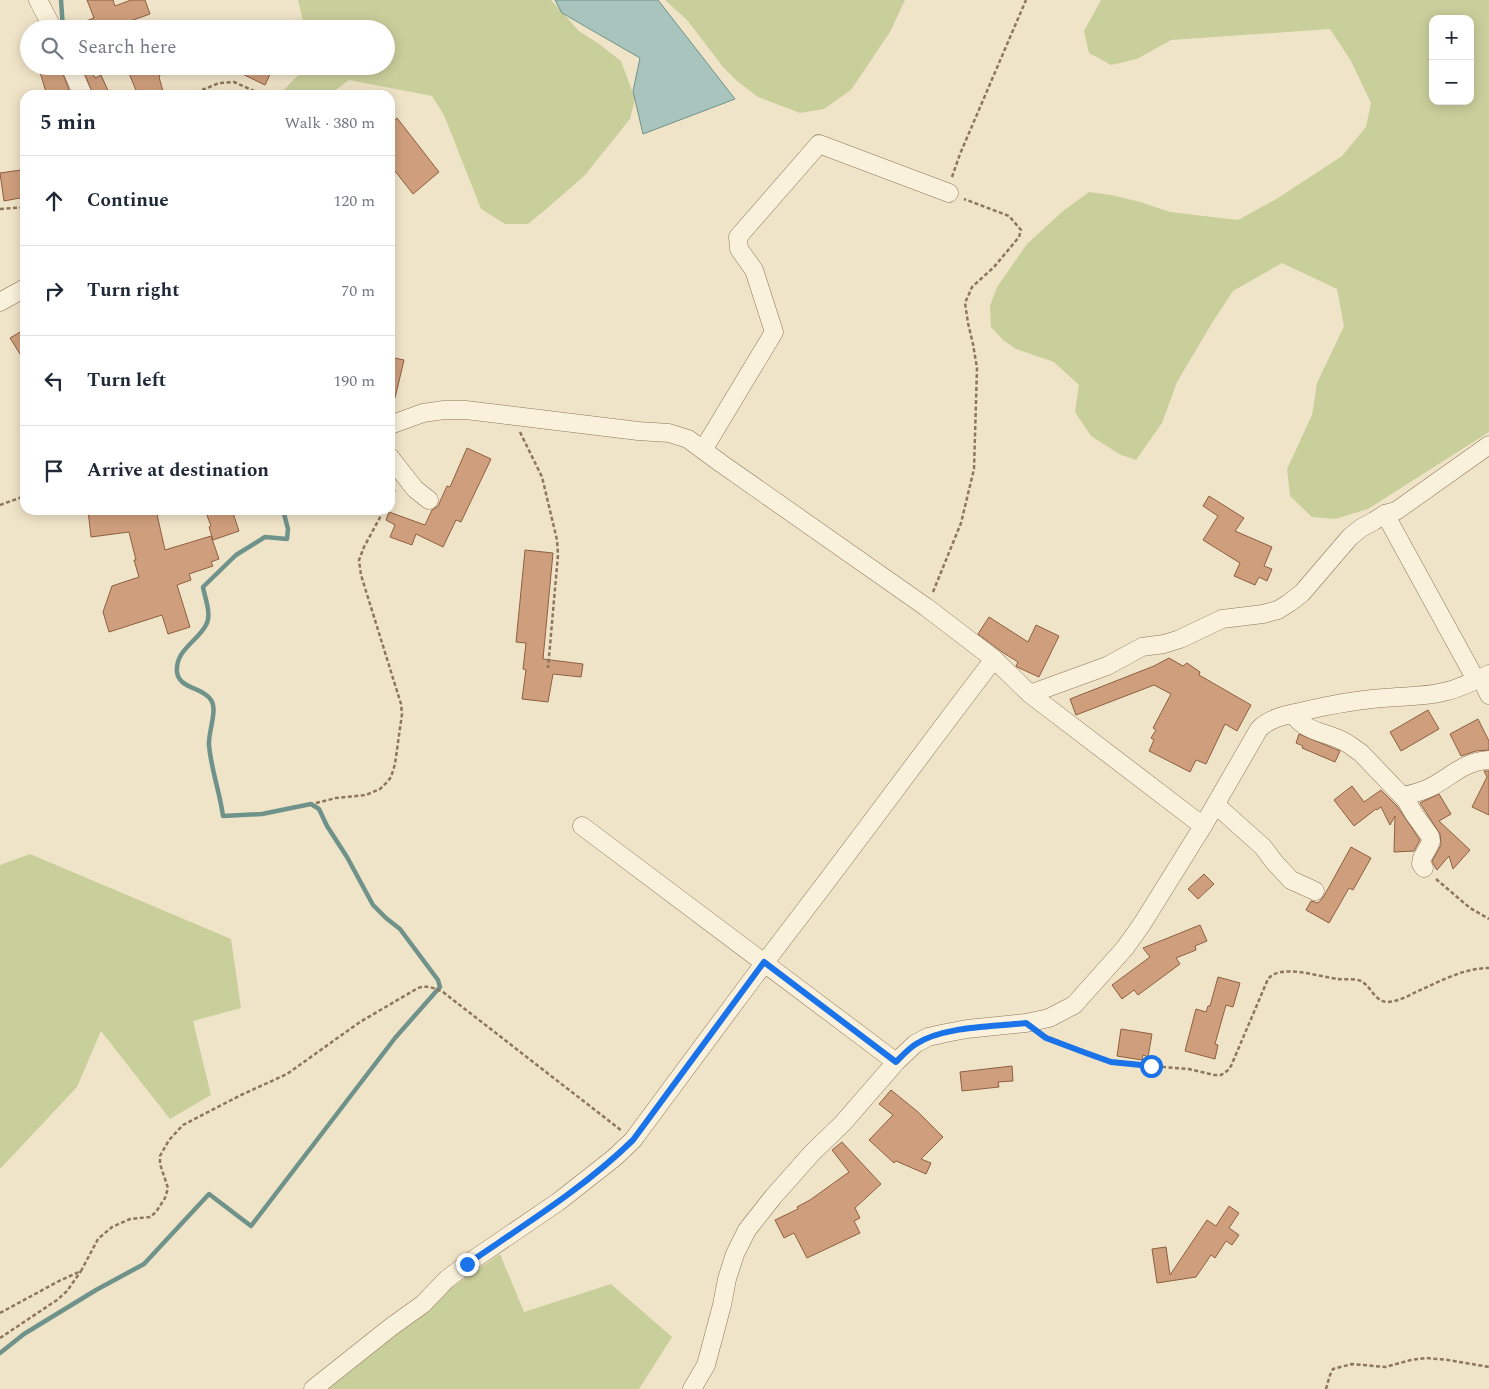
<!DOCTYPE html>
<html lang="en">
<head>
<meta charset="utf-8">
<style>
  body { margin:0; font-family:Spectral,serif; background:#f2f2f3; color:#1f2937 }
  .controls { position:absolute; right:15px; top:15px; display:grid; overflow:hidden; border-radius:10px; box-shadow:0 2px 12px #0003 }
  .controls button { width:45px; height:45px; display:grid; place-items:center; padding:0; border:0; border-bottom:1px solid #e0e1e3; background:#fff; color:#1f2937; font:25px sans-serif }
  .stop { position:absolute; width:15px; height:15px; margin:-11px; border:4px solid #1a73e8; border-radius:50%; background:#fff }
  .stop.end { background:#1a73e8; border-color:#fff; box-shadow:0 1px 5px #0008 }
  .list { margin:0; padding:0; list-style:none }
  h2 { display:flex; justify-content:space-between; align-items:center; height:65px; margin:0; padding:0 20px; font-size:21px }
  h2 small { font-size:16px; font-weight:400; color:#747a83 }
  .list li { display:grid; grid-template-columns:32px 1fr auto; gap:15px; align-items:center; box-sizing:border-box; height:90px; padding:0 20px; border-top:1px solid #e0e1e3 }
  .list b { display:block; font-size:19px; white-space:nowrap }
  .list em { font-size:16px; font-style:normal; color:#747a83 }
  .icon { flex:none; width:28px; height:28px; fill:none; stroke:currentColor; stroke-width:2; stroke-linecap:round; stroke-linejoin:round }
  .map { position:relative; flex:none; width:1489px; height:1389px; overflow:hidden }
  .search { position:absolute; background:#fff; box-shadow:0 2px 12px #0003; left:20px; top:20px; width:375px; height:55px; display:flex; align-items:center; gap:12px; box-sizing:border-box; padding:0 18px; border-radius:28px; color:#747a83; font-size:19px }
  .panel { position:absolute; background:#fff; box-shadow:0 2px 12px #0003; left:20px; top:90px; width:375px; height:425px; border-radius:15px }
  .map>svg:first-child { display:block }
</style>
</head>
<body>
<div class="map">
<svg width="1489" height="1389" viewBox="0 0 1489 1389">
  <rect width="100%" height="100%" fill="#f0e4c8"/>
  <!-- green -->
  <g fill="#c9cf9b" fill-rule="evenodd">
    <polygon points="298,0 551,0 579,31 599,44 621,61 635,99 630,119 585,175 551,205 528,224 505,224 481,209 444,115 432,96 349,80 329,95 279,95 304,69 304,66 386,66 386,29 305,29"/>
    <polygon points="665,0 905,0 890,32 851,90 824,109 800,113 758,97 737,81 723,67 687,20"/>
    <path d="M1101,0H1489V432L1368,509L1335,519L1312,517L1290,496L1287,469L1312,415L1317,383L1344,326L1337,289L1282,263L1233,291L1212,323L1177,382L1162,423L1136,460L1121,455L1091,436L1075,412L1079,385L1054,362L1016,349L1003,340L991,327L990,306L997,287L1027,244L1063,211L1089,192L1111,195L1140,202L1170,212L1238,220L1278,198L1342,156L1366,127L1371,103L1351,61L1330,29L1171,40L1137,59L1111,65L1089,53L1084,31ZM1433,19H1470V101H1433Z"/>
    <polygon points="30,854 231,939 241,1008 193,1021 211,1095 170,1119 101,1031 77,1087 0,1169 0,865"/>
    <polygon points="500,1254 524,1312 611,1284 672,1337 639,1389 305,1389"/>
  </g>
  <!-- water -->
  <polygon fill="#a9c4bc" stroke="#6f938a" points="555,0 658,0 735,99 643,134 633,91 640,58 562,13"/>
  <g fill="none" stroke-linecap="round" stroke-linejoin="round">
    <!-- stream -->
    <g stroke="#6f938a" stroke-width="4.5">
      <polyline points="61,0 63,29"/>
      <path d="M0,1353L24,1334L96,1290L144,1264L209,1194L251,1226L395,1038L440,987L438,980L400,929L386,918L373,905L347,857L327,826L319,809L311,804L262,814L223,816C220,793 211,769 209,745C208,732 218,710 211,700C203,687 179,689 177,672C175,650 198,641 206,625C212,615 205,598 203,587L236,555L265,537L287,539L288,529L283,510"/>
    </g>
  </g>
  <!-- building -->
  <g fill="#cf9f7d" stroke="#8d5f41">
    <polygon points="87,0 113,0 115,6 131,0 145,0 150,14 122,24 123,29 68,29 67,28 94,18"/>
    <polygon points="38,66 60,66 71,95 47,95"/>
    <polygon points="82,66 90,66 95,78 101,75 110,95 93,95"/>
    <polygon points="126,66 156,66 160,76 159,77 164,95 138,95"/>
    <polygon points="226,66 264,66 272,70 265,85"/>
    <polygon points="397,118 439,172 413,194 395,171 390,174 390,124"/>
    <polygon points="21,170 22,174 25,173 25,197 4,201 0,173"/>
    <polygon points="25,329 25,362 10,338"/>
    <polygon points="390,357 404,360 395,398 390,398"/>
    <polygon points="467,448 491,459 461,522 456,520 443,547 416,534 412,545 390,537 395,525 386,520 389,512 425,525 432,510 438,506 447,486 450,487"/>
    <polygon points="1209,496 1244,518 1235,531 1272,547 1264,566 1272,569 1267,581 1259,577 1255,585 1234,576 1240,563 1203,540 1218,516 1203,506"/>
    <polygon points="88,510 156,510 165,550 211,536 219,559 211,562 213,566 189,574 191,580 177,585 190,627 168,634 162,615 109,632 103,612 112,586 139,577 134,560 136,560 129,532 91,537"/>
    <polygon points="205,510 232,510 239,531 213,540 209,527 211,526"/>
    <polygon points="525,550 553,553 543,659 583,664 581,677 553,674 548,702 522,699 526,670 523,669 526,643 516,642"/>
    <polygon points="989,617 1028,642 1036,625 1059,636 1039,677 1017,667 1016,666 1018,662 1002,652 978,634"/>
    <polygon points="1169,658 1183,666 1187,663 1200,672 1199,675 1251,705 1237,731 1225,724 1206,764 1196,760 1190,772 1149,751 1154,740 1151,738 1156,730 1153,728 1171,694 1154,685 1076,715 1070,699 1154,666"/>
    <polygon points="1428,710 1439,729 1401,751 1390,732"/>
    <polygon points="1478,719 1489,741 1489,750 1476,751 1461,756 1450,734"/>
    <polygon points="1299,734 1340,751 1335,762 1302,748 1303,746 1296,743"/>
    <polygon points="1484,771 1489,771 1489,815 1472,807 1487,777"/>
    <polygon points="1352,786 1364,802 1381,790 1397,806 1420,840 1414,851 1394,852 1395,816 1390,825 1381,807 1377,810 1376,809 1354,826 1334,800"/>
    <polygon points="1439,794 1451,814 1439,821 1470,850 1453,869 1449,856 1437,870 1435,867 1432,861 1441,845 1440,834 1420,803"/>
    <polygon points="1351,847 1371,858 1353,890 1349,888 1329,923 1306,910 1311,901 1318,903 1324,896"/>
    <polygon points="1204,874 1214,884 1198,899 1188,889"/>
    <polygon points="1200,925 1207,941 1195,946 1196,950 1176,958 1180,964 1138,995 1134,990 1122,999 1112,985 1150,957 1143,948"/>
    <polygon points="1218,977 1240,983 1233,1007 1226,1005 1215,1044 1218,1045 1215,1059 1185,1051 1196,1009 1206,1012 1208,1006 1210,1006"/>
    <polygon points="1121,1029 1152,1034 1148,1057 1143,1055 1142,1060 1117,1056"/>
    <polygon points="1012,1066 1013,1081 998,1082 999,1087 962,1091 960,1072"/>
    <polygon points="891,1090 918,1112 943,1137 921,1159 931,1163 926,1174 896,1161 894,1163 869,1140 893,1115 879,1104"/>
    <polygon points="842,1142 881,1184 855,1208 860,1218 854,1221 860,1233 807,1258 794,1233 784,1238 775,1220 798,1209 797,1207 810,1200 849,1172 832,1150"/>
    <polygon points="1229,1206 1239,1213 1229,1228 1239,1235 1232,1245 1226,1241 1215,1258 1211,1255 1196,1277 1157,1283 1152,1249 1166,1247 1170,1275 1207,1220 1216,1226"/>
  </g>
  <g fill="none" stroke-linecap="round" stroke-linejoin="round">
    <!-- minor casing -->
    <g stroke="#8d765c" stroke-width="19">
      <g id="minor">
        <polyline points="38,0 53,29"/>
        <polyline points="70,66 83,95"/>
        <polyline points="0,302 25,288"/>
        <polyline points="390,425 423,413 444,410 466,410 638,431 669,433 688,439 722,464 926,607 994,659 1030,694 1203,826"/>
        <polyline points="703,450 774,332 754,270 739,249 738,237 819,144 949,193"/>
        <polyline points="390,457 415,489 429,500"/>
        <polyline points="1385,514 1476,680"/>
        <polyline points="1481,678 1489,695"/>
        <polyline points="1030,694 1107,666 1142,647 1164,644 1180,639 1222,619 1263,614 1278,610 1289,603 1302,593 1350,537 1361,528 1374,521 1385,514 1396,511 1489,445"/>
        <path d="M1293,714C1304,731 1324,732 1341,740C1348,743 1355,749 1361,753L1406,800L1414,814L1430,836L1431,841L1429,846L1422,858L1421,864L1424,868"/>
        <path d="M1403,796C1412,794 1421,792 1429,788C1452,777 1461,762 1489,760"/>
        <polyline points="1216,805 1263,847 1275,863 1291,880 1315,891"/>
        <polyline points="582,826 896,1062"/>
        <path d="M313,1389L391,1327L423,1304L447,1279L467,1264L558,1202L614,1158L633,1140C688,1066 742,992 798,919C864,833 928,745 994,659"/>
        <path d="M692,1389L706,1365L722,1305L727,1279L735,1254L747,1230L773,1197L812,1153L843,1123L896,1062L915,1044L928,1037L946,1033L967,1029L1026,1023L1049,1018L1074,1005L1125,948L1142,924L1203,826L1259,729C1271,717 1287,715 1304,711C1330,705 1356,700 1383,698C1402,696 1424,697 1443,692C1459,689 1474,681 1489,674"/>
      </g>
    </g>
    <!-- path -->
    <g stroke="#8d765c" stroke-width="2.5" stroke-dasharray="4 2.5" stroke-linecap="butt">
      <polyline points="141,29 185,24 193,29"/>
      <polyline points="190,95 219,83 234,82 263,95"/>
      <polyline points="952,177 960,154 1026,0"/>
      <polyline points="0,209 25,207"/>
      <polyline points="520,432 542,477 557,540 558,555 548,668"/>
      <polyline points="390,499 395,489"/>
      <polyline points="0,505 25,496"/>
      <polyline points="933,592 961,523 974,469 977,368 973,344 968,323 965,303 972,287 994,267 1019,237 1021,230 1009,216 964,199"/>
      <polyline points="316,803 336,798 366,795 380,789 388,781 391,777 395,764 402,714 401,704 361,575 359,560 364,547 384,510"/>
      <polyline points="1436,879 1470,908 1489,919"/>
      <path d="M1044,1035L1086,1053L1111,1062L1151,1066L1189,1069L1214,1075H1221L1227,1071L1231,1066L1268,979C1281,963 1319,977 1338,979C1345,980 1354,978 1361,981C1371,986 1374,1001 1387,1002C1397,1002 1408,996 1416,992C1439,982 1463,968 1489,968"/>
      <path d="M0,1313L59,1281L81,1271L98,1239L112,1227L130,1219L150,1217L156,1212L165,1198L168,1188L160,1164V1156L169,1140L183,1125L241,1095L287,1074L360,1022L418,988C428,985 434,988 443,992L622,1131"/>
      <polyline points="0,1338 57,1300 67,1291 81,1271"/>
      <polyline points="1326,1389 1330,1375 1333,1369 1352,1364 1385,1367 1411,1360 1426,1358 1448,1360 1489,1367"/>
    </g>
    <!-- minor -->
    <use href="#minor" stroke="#faf1dc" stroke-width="18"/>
  </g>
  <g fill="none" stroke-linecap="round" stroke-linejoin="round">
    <!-- route -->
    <path stroke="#1a73e8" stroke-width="6" d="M467,1264C524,1225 584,1188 633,1140L764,962L896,1062C902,1056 908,1049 916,1044C943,1026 994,1027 1026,1023L1046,1038L1086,1053L1111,1062L1151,1066"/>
  </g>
</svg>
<div class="controls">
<button>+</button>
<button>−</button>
</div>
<div class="stop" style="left:1151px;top:1066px"></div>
<div class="stop end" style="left:467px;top:1264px"></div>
<div class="search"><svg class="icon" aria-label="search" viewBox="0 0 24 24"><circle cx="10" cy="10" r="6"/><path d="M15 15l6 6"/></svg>Search here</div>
<section class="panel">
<h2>5 min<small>Walk · 380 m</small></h2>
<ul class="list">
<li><svg class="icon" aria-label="ahead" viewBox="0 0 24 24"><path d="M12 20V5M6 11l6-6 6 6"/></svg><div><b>Continue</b></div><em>120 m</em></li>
<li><svg class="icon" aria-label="right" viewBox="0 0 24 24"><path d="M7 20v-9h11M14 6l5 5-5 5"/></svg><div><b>Turn right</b></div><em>70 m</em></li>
<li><svg class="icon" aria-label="left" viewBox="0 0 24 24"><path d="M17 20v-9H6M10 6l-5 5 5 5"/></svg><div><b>Turn left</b></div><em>190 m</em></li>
<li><svg class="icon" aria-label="arrive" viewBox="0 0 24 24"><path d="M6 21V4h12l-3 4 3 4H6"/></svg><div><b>Arrive at destination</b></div></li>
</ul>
</section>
</div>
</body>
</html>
